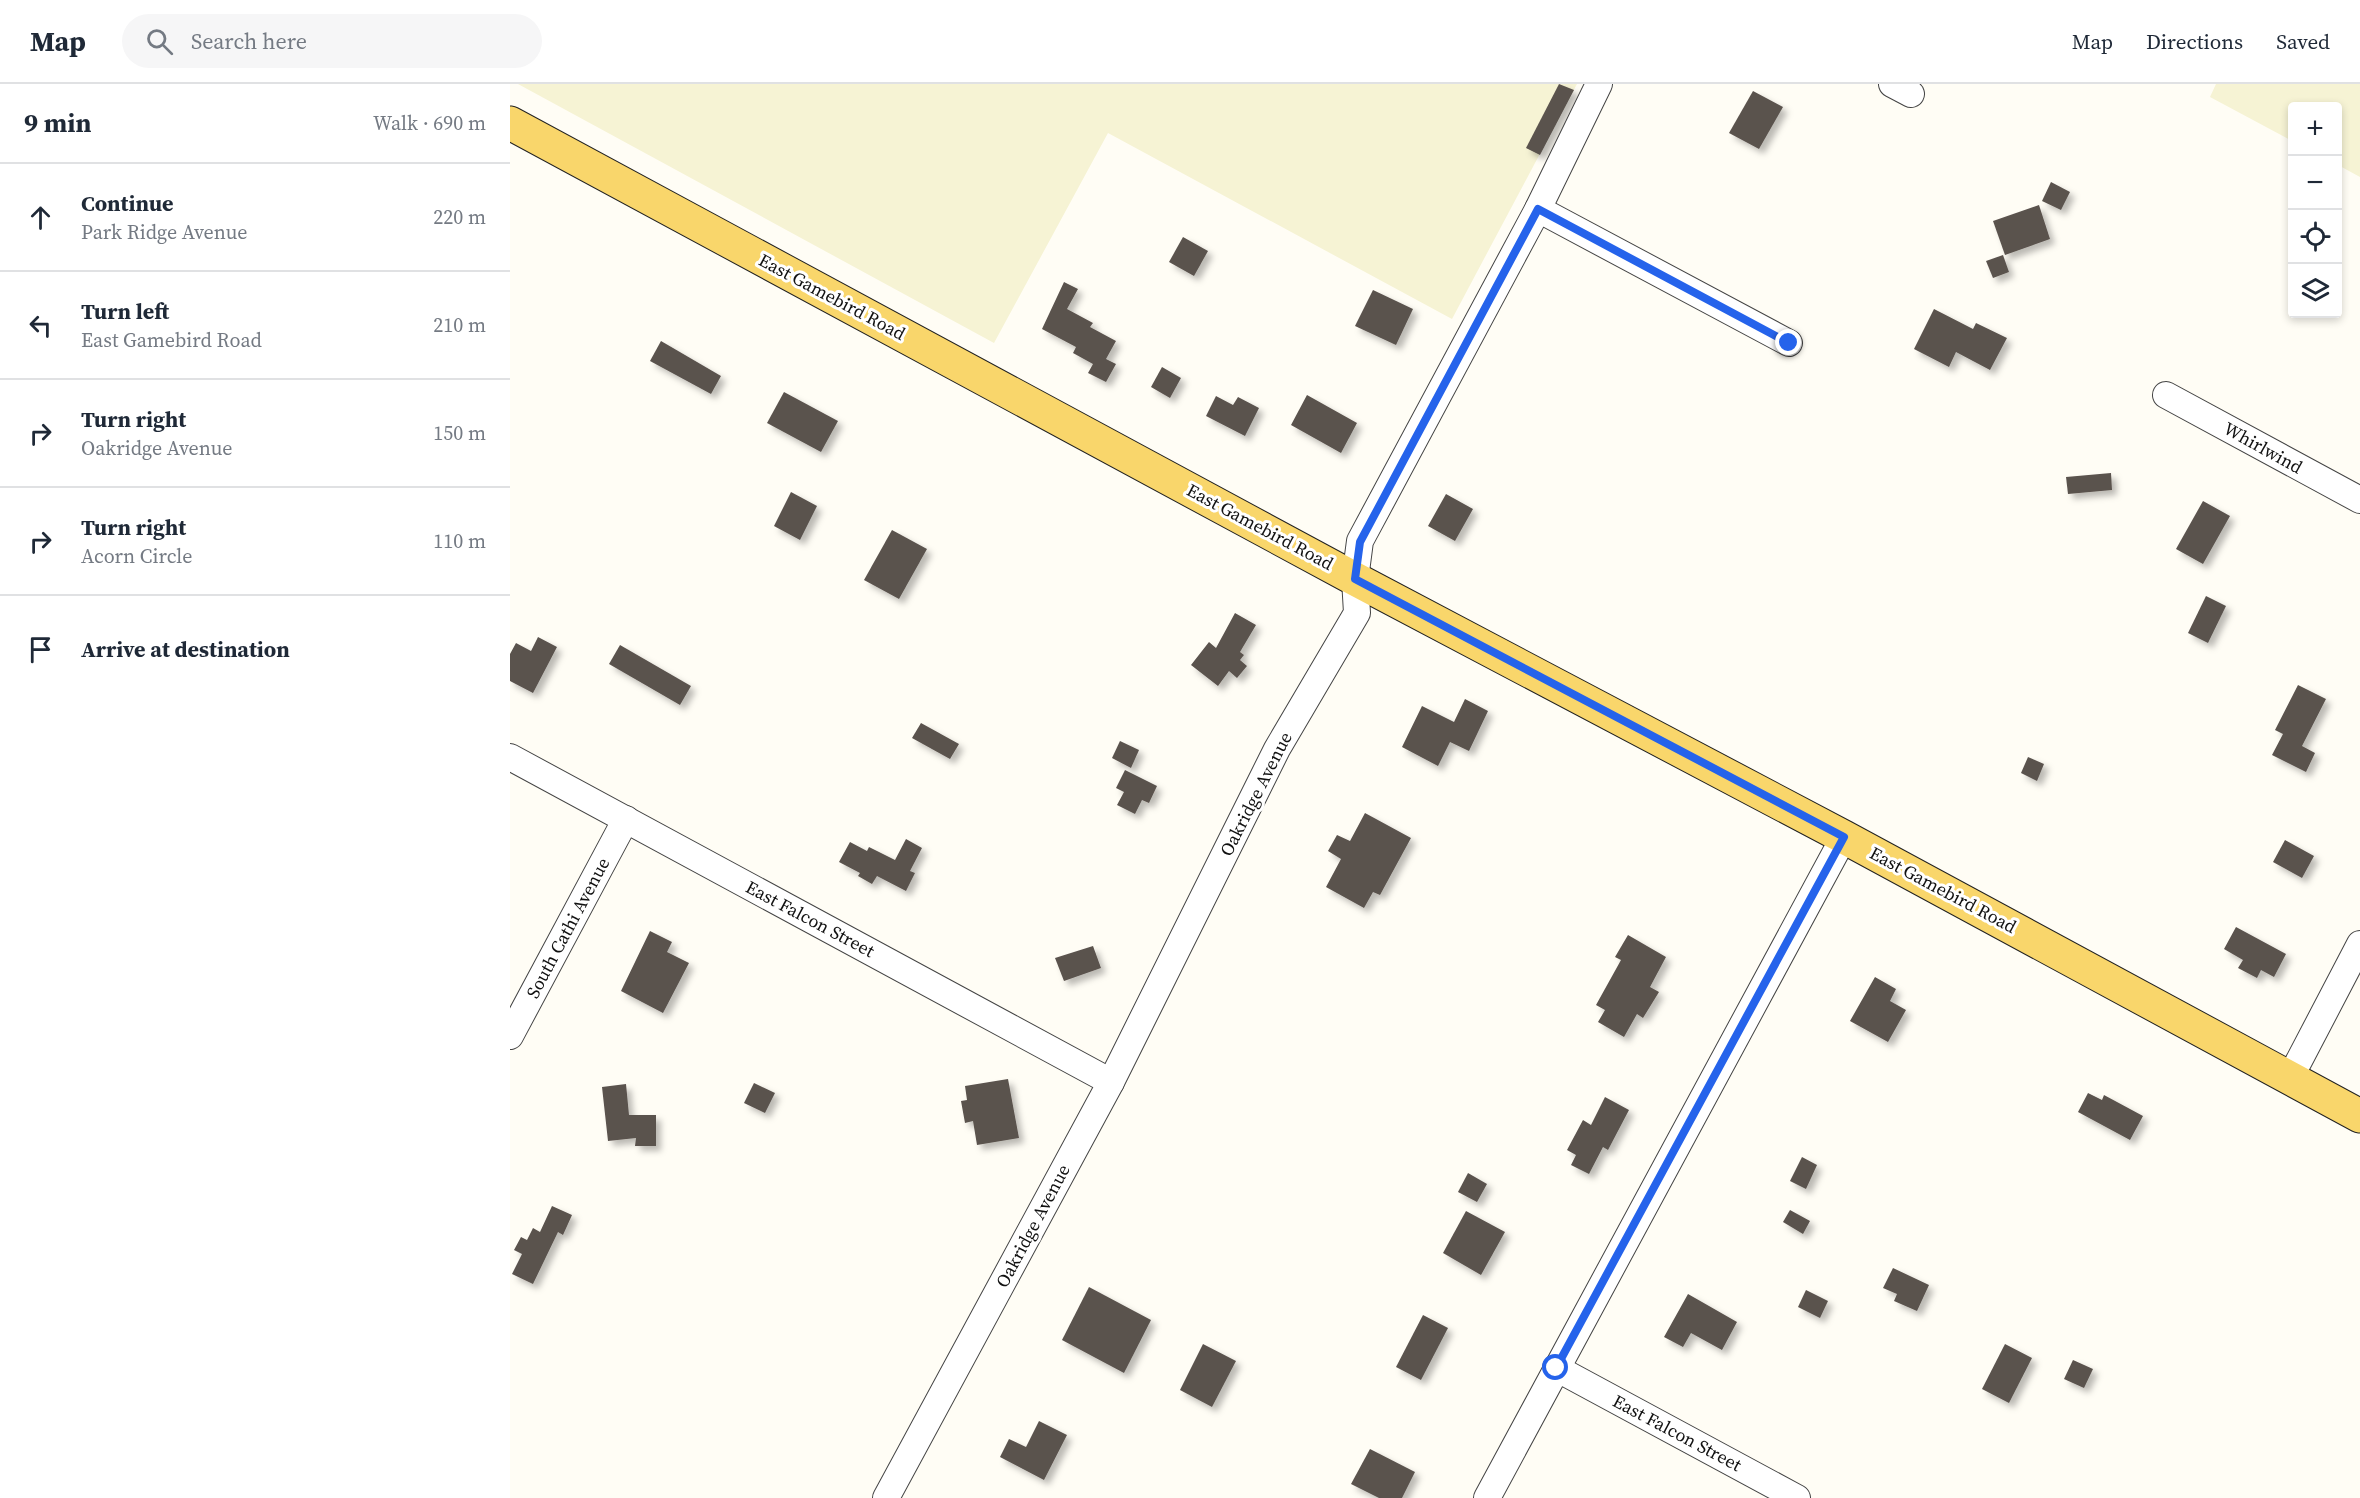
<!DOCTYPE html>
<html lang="en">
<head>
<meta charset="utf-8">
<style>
  body { margin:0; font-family:"Source Serif 4",serif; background:#f6f6f7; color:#1f2937 }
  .controls { position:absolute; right:18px; top:18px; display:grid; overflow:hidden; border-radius:6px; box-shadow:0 3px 9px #0003 }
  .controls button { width:54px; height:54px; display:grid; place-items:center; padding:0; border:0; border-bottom:2px solid #e0e1e3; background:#fff; color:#1f2937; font:30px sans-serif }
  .stop { position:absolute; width:18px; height:18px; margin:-14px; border:4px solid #2563eb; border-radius:50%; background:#fff }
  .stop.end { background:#2563eb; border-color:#fff; box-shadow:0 2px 6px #0008 }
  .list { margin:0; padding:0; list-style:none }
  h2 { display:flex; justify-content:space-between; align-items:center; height:78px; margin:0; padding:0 24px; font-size:26px }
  h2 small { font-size:20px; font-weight:400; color:#747a83 }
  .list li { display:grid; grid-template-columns:39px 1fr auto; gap:18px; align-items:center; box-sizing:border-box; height:108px; padding:0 24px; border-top:2px solid #e0e1e3 }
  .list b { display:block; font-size:22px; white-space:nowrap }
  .list p { margin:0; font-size:20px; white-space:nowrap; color:#747a83 }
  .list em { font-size:20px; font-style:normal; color:#747a83 }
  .icon { flex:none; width:33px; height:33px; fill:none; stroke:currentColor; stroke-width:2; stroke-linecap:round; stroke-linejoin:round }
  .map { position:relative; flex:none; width:1850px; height:1414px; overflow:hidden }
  header { display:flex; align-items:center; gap:36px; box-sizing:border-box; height:84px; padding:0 30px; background:#fff; border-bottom:2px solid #e0e1e3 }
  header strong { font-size:28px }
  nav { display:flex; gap:33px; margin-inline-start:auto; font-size:21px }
  .search { width:420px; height:54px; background:#f6f6f7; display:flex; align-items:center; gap:15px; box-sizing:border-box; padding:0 21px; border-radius:33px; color:#747a83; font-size:22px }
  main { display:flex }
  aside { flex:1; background:#fff }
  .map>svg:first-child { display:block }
</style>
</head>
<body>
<header>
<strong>Map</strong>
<div class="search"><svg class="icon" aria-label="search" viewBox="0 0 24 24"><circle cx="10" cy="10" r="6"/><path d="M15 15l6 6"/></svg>Search here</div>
<nav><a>Map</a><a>Directions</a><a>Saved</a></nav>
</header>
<main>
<aside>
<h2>9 min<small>Walk · 690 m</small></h2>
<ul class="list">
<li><svg class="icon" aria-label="ahead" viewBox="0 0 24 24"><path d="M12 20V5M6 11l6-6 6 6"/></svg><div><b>Continue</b><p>Park Ridge Avenue</p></div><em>220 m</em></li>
<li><svg class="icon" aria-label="left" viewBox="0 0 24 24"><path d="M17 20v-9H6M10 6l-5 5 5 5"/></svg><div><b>Turn left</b><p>East Gamebird Road</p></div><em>210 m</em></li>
<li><svg class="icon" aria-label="right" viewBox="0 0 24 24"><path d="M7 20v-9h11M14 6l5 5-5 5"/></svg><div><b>Turn right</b><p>Oakridge Avenue</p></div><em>150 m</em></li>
<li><svg class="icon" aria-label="right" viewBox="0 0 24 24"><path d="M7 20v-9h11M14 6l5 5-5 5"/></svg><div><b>Turn right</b><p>Acorn Circle</p></div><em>110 m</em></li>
<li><svg class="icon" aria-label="arrive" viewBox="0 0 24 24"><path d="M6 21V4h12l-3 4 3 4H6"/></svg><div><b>Arrive at destination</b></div></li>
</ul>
</aside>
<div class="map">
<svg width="1850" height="1414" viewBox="0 0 1850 1414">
  <defs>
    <filter id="shadow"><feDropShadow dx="5" dy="5" stdDeviation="3" flood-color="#0004"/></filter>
  </defs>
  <rect width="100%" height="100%" fill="#fffdf5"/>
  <!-- farmland -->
  <g fill="#f6f3d4">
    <polygon points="8,0 1067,0 942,235 598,49 484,259"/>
    <polygon points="1706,0 1850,0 1850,93 1828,81 1828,22 1782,22 1782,57 1700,13"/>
  </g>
  <!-- building -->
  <g fill="#5a524d" filter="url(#shadow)">
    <polygon points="1049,0 1064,6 1030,71 1016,64"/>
    <polygon points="1243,7 1273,23 1249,65 1219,49"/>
    <polygon points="1541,98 1560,108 1551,126 1532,117"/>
    <polygon points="1529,121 1540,155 1495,171 1483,137"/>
    <polygon points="673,153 698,167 684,192 659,178"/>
    <polygon points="1493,171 1499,188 1483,194 1476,177"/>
    <polygon points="554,198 568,205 557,225 583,239 580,243 606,257 596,275 606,280 596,298 578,289 583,280 563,269 566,263 532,245"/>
    <polygon points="863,206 903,225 886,261 845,242"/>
    <polygon points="1424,225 1463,245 1466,239 1497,254 1480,286 1446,268 1439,283 1404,265"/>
    <polygon points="151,257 211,292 201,310 140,277"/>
    <polygon points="652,283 671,294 660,314 641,303"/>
    <polygon points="274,308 328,337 311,368 257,339"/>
    <polygon points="797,311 847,339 831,369 781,341"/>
    <polygon points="706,312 723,321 728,313 749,324 735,352 696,332"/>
    <polygon points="1601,389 1602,406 1558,410 1556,393"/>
    <polygon points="281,408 307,422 290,456 264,442"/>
    <polygon points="936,410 963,425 945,457 918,442"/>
    <polygon points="1693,417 1720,432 1693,480 1666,465"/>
    <polygon points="382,446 417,465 389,515 354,496"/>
    <polygon points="1696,512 1716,522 1698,559 1678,549"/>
    <polygon points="725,529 746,541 730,568 734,571 730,576 737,582 727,594 719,587 708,602 681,581 699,558 706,564"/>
    <polygon points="28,553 47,563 23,609 0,597 0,570 6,559 21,567"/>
    <polygon points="110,561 181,602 170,621 99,580"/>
    <polygon points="1788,601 1816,615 1792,662 1805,669 1796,688 1762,671 1773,650 1765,646"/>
    <polygon points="955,615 978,627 959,667 940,658 928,682 892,663 912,622 944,638"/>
    <polygon points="411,639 449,660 440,675 402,654"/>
    <polygon points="610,657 629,666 621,684 602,674"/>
    <polygon points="1518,673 1534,680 1527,697 1511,689"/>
    <polygon points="615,686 647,702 639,719 632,716 625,730 607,721 614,708 606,704"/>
    <polygon points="855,729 901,754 870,811 863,808 854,824 816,803 831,775 818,767 827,751 840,757"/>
    <polygon points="396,755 412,764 400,787 405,789 396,807 367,792 362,800 348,792 350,789 329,778 340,758 357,767 359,763 385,776"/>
    <polygon points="1775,756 1804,772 1792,794 1763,778"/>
    <polygon points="1726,843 1776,870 1764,893 1751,886 1747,894 1728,884 1733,876 1714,865"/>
    <polygon points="140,847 162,858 157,868 179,879 153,929 111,907"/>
    <polygon points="1118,851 1156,873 1140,903 1149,908 1133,934 1127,930 1114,953 1088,938 1095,926 1086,921 1111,876 1105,873"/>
    <polygon points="583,862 591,884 554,897 545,874"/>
    <polygon points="1365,893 1386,905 1380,917 1396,926 1378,958 1340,937"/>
    <polygon points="498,995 509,1054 467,1061 463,1037 455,1039 451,1017 457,1016 455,1002"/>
    <polygon points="244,999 265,1009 255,1029 234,1019"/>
    <polygon points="116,1000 119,1031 146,1031 146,1062 125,1062 126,1054 98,1057 92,1003"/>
    <polygon points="1578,1009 1592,1016 1594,1011 1633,1032 1620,1056 1568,1028"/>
    <polygon points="1095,1013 1119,1026 1098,1066 1093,1063 1079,1090 1061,1081 1066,1071 1057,1066 1073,1036 1081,1041"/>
    <polygon points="1292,1073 1307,1081 1296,1105 1280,1097"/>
    <polygon points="958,1089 977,1100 967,1118 948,1108"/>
    <polygon points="42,1122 62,1131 53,1151 48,1148 23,1200 2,1190 12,1170 4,1166 11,1153 17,1156 23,1144 30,1148"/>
    <polygon points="1280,1126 1300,1137 1293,1150 1273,1138"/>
    <polygon points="956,1127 995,1148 971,1191 933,1169"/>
    <polygon points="1383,1184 1419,1201 1407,1227 1384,1217 1387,1210 1373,1204"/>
    <polygon points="579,1203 641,1236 614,1289 552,1256"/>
    <polygon points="1296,1206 1318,1217 1310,1234 1288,1223"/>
    <polygon points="1178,1210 1227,1238 1212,1266 1181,1249 1173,1263 1154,1253"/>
    <polygon points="913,1231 938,1244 911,1296 886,1283"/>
    <polygon points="693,1260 726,1277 702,1323 670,1306"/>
    <polygon points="1495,1260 1522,1274 1499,1319 1472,1305"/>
    <polygon points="1563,1276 1583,1285 1574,1304 1554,1295"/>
    <polygon points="529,1337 557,1351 534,1396 490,1373 499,1355 516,1363"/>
    <polygon points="860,1365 905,1388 892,1414 869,1414 841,1400"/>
  </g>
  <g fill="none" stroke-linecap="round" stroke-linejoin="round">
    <!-- minor casing -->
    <g stroke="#444" stroke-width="28">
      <g id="minor">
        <polyline points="1382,0 1401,10"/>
        <polyline points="1028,125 1279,259"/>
        <polyline points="1656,311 1850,416"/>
        <polyline points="0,673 601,998"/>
        <polyline points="0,952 116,735"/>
        <polyline points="1780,994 1850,860"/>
        <polyline points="1046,1284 1287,1414"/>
        <polyline points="376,1414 601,998 767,665 847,529 845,495 850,457 1028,125 1089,0"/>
        <polyline points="977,1414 1334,753"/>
      </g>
    </g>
    <!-- major casing -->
    <g stroke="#222" stroke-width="35">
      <polyline id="major" points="0,39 845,495 1334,753 1850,1032"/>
    </g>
    <!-- minor -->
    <use href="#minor" stroke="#fff" stroke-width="26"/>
    <!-- major -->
    <use href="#major" stroke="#f9d66b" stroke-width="33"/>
  </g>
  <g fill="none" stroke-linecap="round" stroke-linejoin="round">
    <!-- route -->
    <polyline stroke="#2563eb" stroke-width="8" points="1046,1284 1334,753 845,495 850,458 1028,125 1279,259"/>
  </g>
  <g text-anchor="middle" stroke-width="6" stroke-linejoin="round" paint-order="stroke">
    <!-- street labels -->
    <g font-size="18" fill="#111" stroke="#fff">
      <text transform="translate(322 213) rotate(28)" y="6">East Gamebird Road</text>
      <text transform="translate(1753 364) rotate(29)" y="6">Whirlwind</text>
      <text transform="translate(750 443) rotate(28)" y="6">East Gamebird Road</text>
      <text transform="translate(746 710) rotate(-63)" y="6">Oakridge Avenue</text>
      <text transform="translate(1433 806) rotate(28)" y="6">East Gamebird Road</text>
      <text transform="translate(300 835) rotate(28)" y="6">East Falcon Street</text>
      <text transform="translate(58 844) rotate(-62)" y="6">South Cathi Avenue</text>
      <text transform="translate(523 1142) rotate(-62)" y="6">Oakridge Avenue</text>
      <text transform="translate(1167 1349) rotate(28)" y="6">East Falcon Street</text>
    </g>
  </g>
</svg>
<div class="controls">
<button>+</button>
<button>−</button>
<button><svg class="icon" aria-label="locate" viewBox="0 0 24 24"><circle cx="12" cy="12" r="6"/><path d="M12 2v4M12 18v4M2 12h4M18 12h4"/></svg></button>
<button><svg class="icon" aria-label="layers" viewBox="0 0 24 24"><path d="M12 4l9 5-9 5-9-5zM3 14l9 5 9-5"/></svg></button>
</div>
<div class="stop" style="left:1046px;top:1284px"></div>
<div class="stop end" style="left:1279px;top:259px"></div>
</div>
</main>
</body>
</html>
